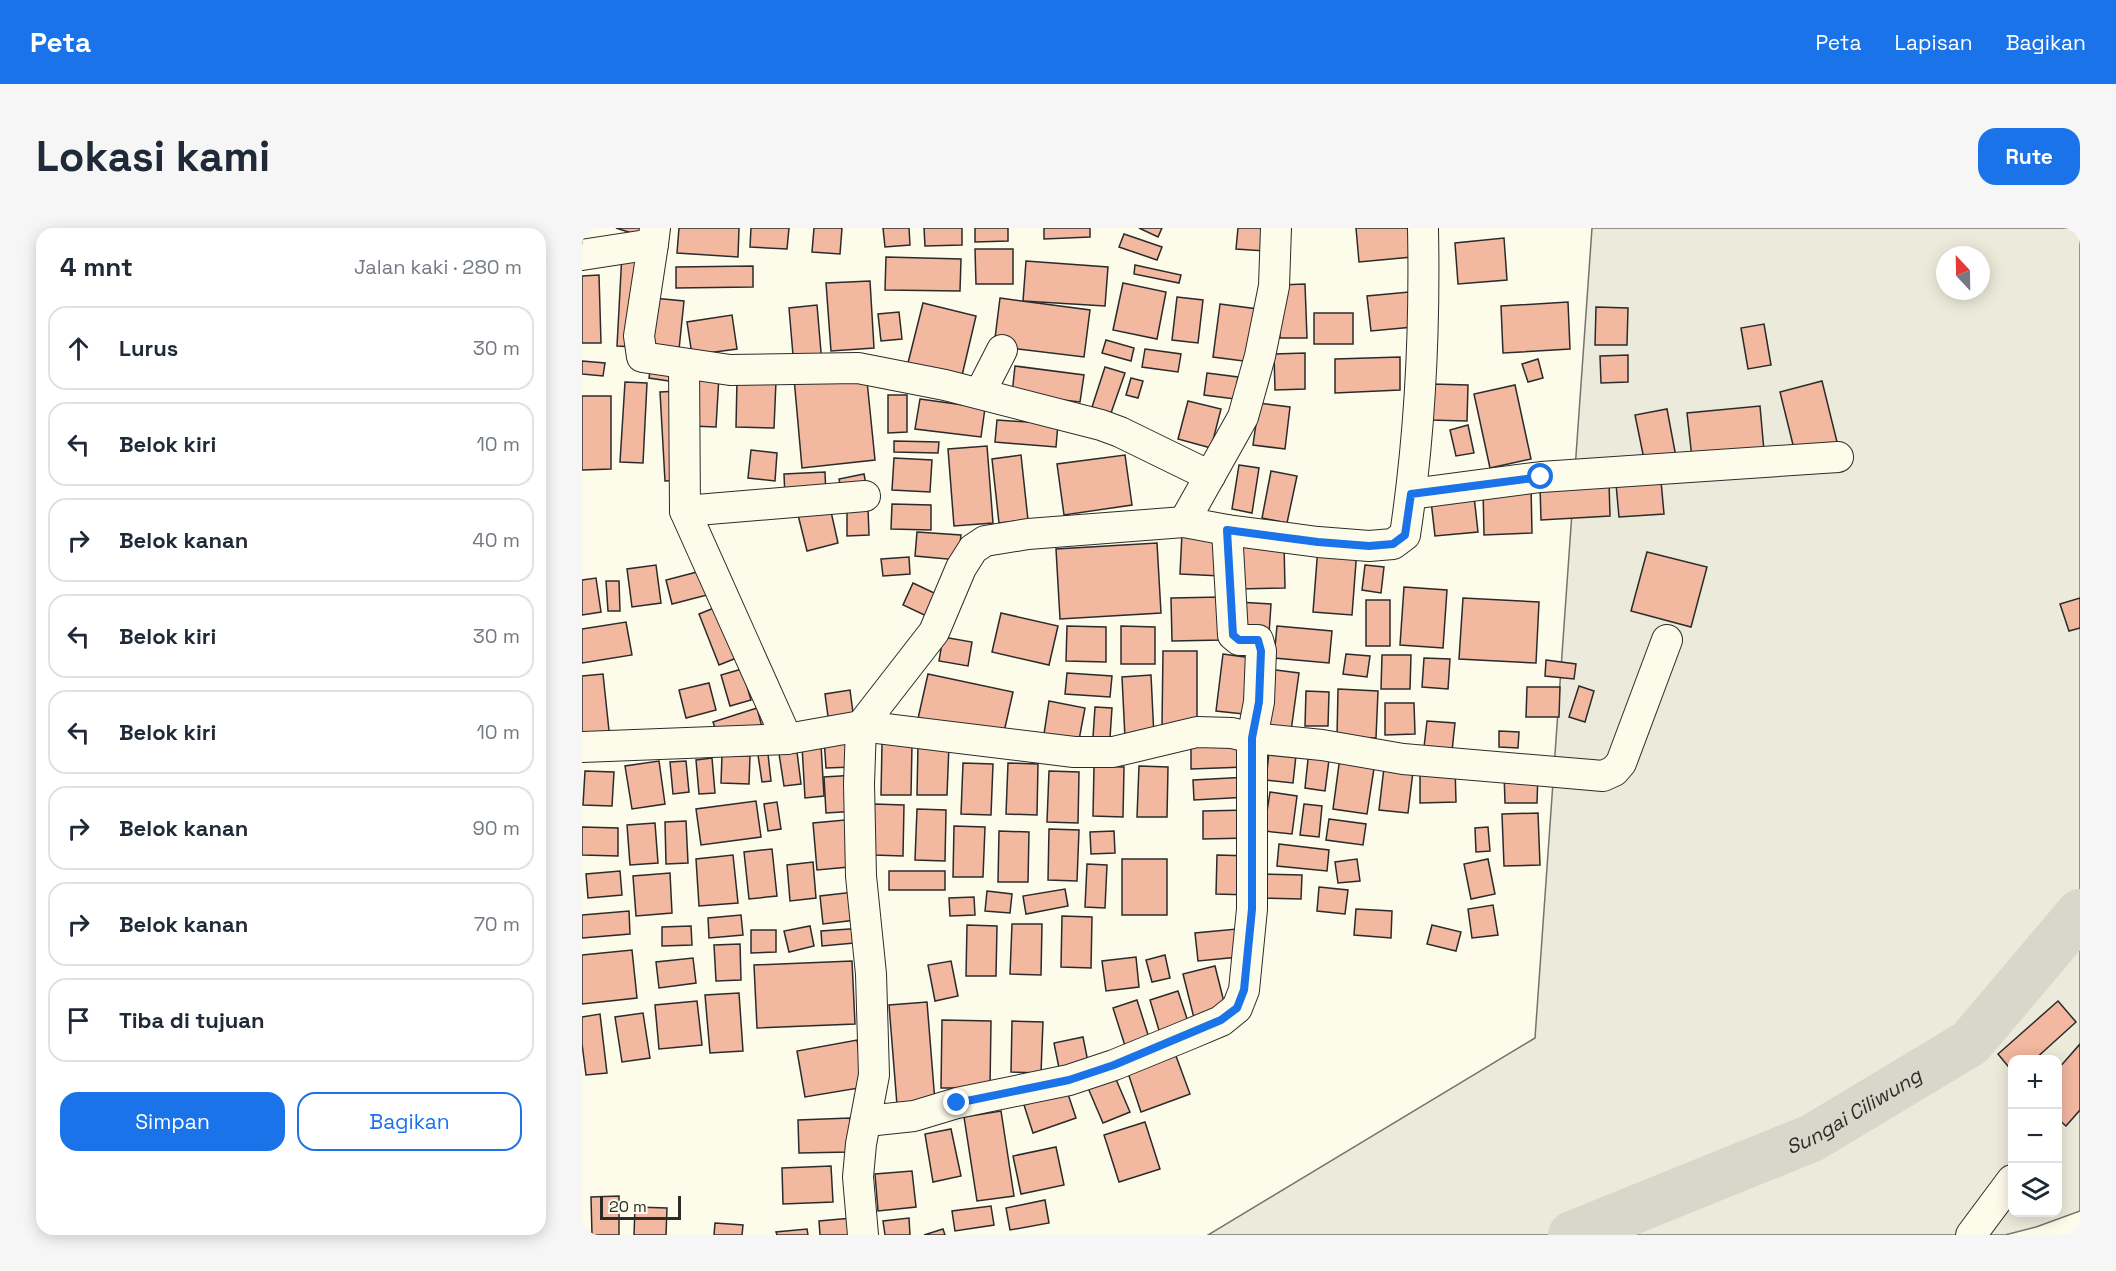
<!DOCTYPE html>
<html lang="id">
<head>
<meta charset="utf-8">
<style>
  body { margin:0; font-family:"Space Grotesk",sans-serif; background:#f6f6f7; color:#1f2937 }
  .controls { position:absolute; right:18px; bottom:18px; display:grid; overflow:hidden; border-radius:12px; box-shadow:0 3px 15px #0003 }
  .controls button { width:54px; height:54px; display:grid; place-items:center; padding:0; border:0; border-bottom:2px solid #e0e1e3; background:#fff; color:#1f2937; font:30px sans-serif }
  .compass { position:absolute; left:1354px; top:18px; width:54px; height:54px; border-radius:50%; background:#fff; box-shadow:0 3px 15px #0003; rotate:338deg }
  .scale { position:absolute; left:18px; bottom:15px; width:81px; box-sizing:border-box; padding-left:6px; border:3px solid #2b2b2b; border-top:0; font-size:16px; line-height:21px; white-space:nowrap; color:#2b2b2b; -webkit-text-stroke:4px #fdfbea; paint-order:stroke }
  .stop { position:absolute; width:18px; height:18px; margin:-14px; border:4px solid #1a73e8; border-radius:50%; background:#fff }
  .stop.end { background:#1a73e8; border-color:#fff; box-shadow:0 2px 6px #0008 }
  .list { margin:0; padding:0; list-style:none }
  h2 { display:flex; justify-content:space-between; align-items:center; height:78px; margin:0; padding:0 24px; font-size:26px }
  h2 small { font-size:20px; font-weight:400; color:#747a83 }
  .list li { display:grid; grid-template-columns:39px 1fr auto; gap:18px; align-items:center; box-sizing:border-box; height:84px; margin:0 12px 12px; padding:0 12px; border:2px solid #e0e1e3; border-radius:18px }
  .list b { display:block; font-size:22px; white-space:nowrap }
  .list em { font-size:20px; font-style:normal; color:#747a83 }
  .actions { display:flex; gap:12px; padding:18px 24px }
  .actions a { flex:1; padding:14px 0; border:2px solid #1a73e8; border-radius:18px; text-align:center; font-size:21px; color:#1a73e8 }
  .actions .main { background:#1a73e8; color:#fff }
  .icon { flex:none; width:33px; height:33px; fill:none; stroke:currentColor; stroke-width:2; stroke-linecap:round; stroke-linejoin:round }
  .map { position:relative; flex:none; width:1498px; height:1007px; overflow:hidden; border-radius:18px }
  header { display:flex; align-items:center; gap:36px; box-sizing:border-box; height:84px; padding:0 30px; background:#1a73e8; color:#fff }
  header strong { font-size:28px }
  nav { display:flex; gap:33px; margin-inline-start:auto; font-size:21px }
  .intro { display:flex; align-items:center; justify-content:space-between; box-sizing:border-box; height:144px; padding:0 36px }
  h1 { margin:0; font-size:42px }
  .button { padding:15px 27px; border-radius:18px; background:#1a73e8; color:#fff; font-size:21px; font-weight:700 }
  main { display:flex; gap:36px; padding:0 36px }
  aside { flex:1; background:#fff; border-radius:18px; box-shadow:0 3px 15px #0003 }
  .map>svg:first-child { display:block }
</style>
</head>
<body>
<header>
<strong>Peta</strong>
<nav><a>Peta</a><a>Lapisan</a><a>Bagikan</a></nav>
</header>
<div class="intro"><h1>Lokasi kami</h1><a class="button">Rute</a></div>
<main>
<aside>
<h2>4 mnt<small>Jalan kaki · 280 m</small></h2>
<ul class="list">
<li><svg class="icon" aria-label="ahead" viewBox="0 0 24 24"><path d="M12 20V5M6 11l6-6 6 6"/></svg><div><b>Lurus</b></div><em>30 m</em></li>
<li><svg class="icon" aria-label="left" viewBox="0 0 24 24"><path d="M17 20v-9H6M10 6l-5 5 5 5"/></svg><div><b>Belok kiri</b></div><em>10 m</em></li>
<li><svg class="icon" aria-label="right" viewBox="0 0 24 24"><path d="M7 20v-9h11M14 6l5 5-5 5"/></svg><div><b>Belok kanan</b></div><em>40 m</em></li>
<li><svg class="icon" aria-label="left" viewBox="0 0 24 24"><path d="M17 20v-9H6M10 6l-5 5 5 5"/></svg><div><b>Belok kiri</b></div><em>30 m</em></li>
<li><svg class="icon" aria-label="left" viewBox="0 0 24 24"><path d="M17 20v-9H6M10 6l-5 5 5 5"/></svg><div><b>Belok kiri</b></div><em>10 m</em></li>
<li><svg class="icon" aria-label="right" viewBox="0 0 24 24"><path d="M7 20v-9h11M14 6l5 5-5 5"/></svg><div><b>Belok kanan</b></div><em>90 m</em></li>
<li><svg class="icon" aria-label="right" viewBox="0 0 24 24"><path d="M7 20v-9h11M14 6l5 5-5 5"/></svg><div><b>Belok kanan</b></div><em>70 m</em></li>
<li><svg class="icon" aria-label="arrive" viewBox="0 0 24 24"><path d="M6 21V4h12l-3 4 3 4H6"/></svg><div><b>Tiba di tujuan</b></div></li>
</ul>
<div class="actions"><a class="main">Simpan</a><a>Bagikan</a></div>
</aside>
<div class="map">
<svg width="1498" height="1007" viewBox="0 0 1498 1007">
  <rect width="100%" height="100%" fill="#fdfbea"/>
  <!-- green -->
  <path fill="#ecebdb" stroke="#74746e" stroke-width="1.5" fill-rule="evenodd" d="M1010,0H1498V983L1454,999L1423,1007H626L953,810ZM1363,27H1399V63H1363ZM1430,832H1476V984H1430Z"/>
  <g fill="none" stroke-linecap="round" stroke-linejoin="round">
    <!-- river -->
    <path stroke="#d8d7c9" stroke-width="48" id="s1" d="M990,1007L1230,910L1388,815L1498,685"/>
  </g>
  <!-- building -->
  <g fill="#f2b8a0" stroke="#2b2b2b" stroke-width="1.5">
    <polygon points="34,0 64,0 62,9"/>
    <polygon points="97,0 157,0 156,29 95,25"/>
    <polygon points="169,0 207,0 205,21 168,19"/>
    <polygon points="232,0 260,0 258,26 230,24"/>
    <polygon points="301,0 327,0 328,17 303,19"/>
    <polygon points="342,0 380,0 380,17 343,18"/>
    <polygon points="393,0 426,0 426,13 393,14"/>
    <polygon points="462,0 508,0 508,9 462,11"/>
    <polygon points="557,0 580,0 576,9"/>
    <polygon points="656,0 684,0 683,23 654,21"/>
    <polygon points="774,0 828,0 830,29 777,34"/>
    <polygon points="542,6 580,19 575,32 537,19"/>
    <polygon points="922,10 925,52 876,56 873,15"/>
    <polygon points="393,21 431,21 431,56 394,56"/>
    <polygon points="40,25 57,26 52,119 35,118"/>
    <polygon points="304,29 379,31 378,63 303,62"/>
    <polygon points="444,33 526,39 523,78 441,73"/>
    <polygon points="553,37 599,47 597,55 552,46"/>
    <polygon points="171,38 171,59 94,60 94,39"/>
    <polygon points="17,47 19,115 0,115 0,48"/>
    <polygon points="288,53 292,120 249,123 244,55"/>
    <polygon points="541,55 584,64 575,111 531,102"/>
    <polygon points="723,56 725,110 698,110 697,57"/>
    <polygon points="827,64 831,99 789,103 785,68"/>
    <polygon points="595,69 621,72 616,115 590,112"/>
    <polygon points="71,70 102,73 96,131 66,128"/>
    <polygon points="418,70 508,82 502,129 412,118"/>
    <polygon points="986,74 988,121 921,125 919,78"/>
    <polygon points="341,75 394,88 378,156 324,143"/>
    <polygon points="638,76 676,81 669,134 631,129"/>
    <polygon points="235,77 240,136 212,139 207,80"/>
    <polygon points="1014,79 1046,80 1045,117 1013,117"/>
    <polygon points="317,84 320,111 299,113 296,86"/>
    <rect x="732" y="85" width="39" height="31"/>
    <polygon points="150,87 155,121 110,127 105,94"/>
    <polygon points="1182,96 1189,137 1166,141 1159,100"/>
    <polygon points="524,112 552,120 549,133 520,125"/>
    <polygon points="563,121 599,126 596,144 560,139"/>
    <polygon points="723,125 723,161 693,162 692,126"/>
    <polygon points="1046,127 1046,154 1019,155 1018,128"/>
    <polygon points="818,129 818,162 753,165 753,131"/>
    <polygon points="956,131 961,150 946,154 940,136"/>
    <polygon points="0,133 23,135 21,148 0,146"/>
    <polygon points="69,135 95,139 93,154 67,150"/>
    <polygon points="433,138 502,147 498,174 430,166"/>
    <polygon points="523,139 543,145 529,185 510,179"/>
    <polygon points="284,143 293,232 220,240 212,150"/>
    <polygon points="625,145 656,149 653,171 622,167"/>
    <polygon points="114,147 137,148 134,199 110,198"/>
    <polygon points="549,150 561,153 556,170 544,167"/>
    <polygon points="155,152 194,153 192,200 154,199"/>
    <polygon points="1240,153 1256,218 1214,229 1198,164"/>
    <polygon points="43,154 65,155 61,235 38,234"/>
    <polygon points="849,156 886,157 885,193 848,192"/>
    <polygon points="933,157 949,231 908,240 892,166"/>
    <polygon points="97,163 102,252 83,253 78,164"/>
    <polygon points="306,167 325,167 325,204 306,205"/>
    <polygon points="0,168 29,168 29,241 0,242"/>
    <polygon points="338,171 403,180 399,209 333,201"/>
    <polygon points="606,173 639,181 629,220 596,211"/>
    <polygon points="677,175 708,179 703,221 671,217"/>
    <polygon points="1178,178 1182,223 1110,230 1105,185"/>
    <polygon points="1085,181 1094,229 1063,236 1053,187"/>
    <polygon points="415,192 476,196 474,219 413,214"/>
    <polygon points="886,197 892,225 874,228 868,202"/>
    <polygon points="312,213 357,214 356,225 312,224"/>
    <polygon points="405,218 411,295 372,298 366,221"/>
    <polygon points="169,222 195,225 193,253 166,250"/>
    <polygon points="439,227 446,292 417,295 410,231"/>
    <polygon points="543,227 550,277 482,287 475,236"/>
    <polygon points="312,230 350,232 348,264 310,262"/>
    <polygon points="657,237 677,240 670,285 650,281"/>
    <polygon points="689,243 715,248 705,295 680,290"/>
    <polygon points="243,244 244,268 203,270 202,246"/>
    <polygon points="282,246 285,262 260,266 257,251"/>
    <polygon points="1079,253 1082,286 1037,289 1034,256"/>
    <polygon points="1027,254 1028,288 959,292 958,258"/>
    <polygon points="949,258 950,305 902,307 901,260"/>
    <polygon points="891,259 896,304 853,308 848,264"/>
    <polygon points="310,276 349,277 349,302 309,301"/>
    <polygon points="248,279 256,315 225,323 216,287"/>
    <polygon points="286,280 287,307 265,308 265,281"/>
    <polygon points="335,304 379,307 376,332 333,328"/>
    <polygon points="600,305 640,306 639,348 598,346"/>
    <polygon points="575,315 579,385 478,391 474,321"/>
    <polygon points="702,315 703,360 656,361 656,316"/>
    <polygon points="736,319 775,321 770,387 731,384"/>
    <polygon points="1065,324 1125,339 1109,399 1049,383"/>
    <polygon points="327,329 328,346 301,348 299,331"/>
    <polygon points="74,337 79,375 50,379 45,341"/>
    <polygon points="783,337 802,339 799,365 780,362"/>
    <polygon points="119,343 125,367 90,376 84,352"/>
    <polygon points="14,350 19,384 0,387 0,352"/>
    <polygon points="24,353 37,353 38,383 26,383"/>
    <polygon points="331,355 363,370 353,392 321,377"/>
    <polygon points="822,359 865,362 861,420 818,417"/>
    <polygon points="640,369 641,412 590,413 589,370"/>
    <polygon points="881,370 957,374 954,435 877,431"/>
    <polygon points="1498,370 1498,400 1487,403 1478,376"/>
    <rect x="784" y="372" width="24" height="46"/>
    <polygon points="656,374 689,376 687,406 654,404"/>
    <polygon points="142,376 162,427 137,437 117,386"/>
    <polygon points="419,385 476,398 467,437 410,424"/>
    <polygon points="44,394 50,427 0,435 0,401"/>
    <polygon points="485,398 524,399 524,434 484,433"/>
    <polygon points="539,398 573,399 573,436 539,436"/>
    <polygon points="695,398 750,403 747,435 692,430"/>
    <polygon points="361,409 390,414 386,438 357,433"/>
    <polygon points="581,423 615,423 615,498 580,498"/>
    <polygon points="641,426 677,431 671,487 634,483"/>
    <polygon points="764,426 788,428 785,449 761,446"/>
    <polygon points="800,427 829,427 828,461 799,461"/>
    <polygon points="842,430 868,431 866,461 840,459"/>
    <polygon points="964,432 994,436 992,451 963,448"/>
    <polygon points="160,441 169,472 148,478 139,447"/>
    <polygon points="687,441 717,445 709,503 678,498"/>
    <polygon points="485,445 530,448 528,469 483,466"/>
    <polygon points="21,446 28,512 0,515 0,448"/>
    <polygon points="346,446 431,464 420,513 335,495"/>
    <polygon points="569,447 572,509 543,510 540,449"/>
    <polygon points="127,455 134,482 104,490 97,462"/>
    <polygon points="997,458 1012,463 1003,494 987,489"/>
    <polygon points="945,459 978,459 977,489 944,489"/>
    <polygon points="756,461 796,463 794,510 755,509"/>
    <polygon points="268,462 272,492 247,496 243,466"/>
    <polygon points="724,463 747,464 746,498 723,498"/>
    <polygon points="467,473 503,480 497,512 462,506"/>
    <polygon points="803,475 832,475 833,506 803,507"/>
    <polygon points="513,479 530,480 528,510 511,509"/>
    <polygon points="175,480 180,499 137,512 131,494"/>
    <polygon points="845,493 873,495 870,523 842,519"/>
    <polygon points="917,503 937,504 936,520 917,519"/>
    <polygon points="269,508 271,539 244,540 242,510"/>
    <polygon points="662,515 663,539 609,541 609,516"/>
    <polygon points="688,515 715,518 711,555 684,552"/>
    <polygon points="214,516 219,556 202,558 196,519"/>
    <polygon points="300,516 330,517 329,567 299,567"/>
    <polygon points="336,516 367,517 365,567 335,567"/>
    <polygon points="239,517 242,568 223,570 220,518"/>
    <polygon points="727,522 748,524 743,563 723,560"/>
    <polygon points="186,526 189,553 180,554 176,527"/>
    <polygon points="140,527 168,528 167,556 139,555"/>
    <polygon points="758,529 793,534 785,586 751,581"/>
    <polygon points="130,530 133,565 117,566 114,532"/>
    <polygon points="803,531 832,535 826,585 797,582"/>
    <polygon points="77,533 83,576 50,581 43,538"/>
    <polygon points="104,533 107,564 91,566 88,534"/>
    <polygon points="381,535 411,536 409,587 379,586"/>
    <polygon points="426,535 456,536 455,587 424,586"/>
    <polygon points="838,537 873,538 874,574 838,575"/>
    <polygon points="512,538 542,539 541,589 511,588"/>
    <polygon points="557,538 586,539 585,589 555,589"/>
    <polygon points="3,543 32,544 30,578 1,577"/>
    <polygon points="467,543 497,544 496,595 465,594"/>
    <polygon points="922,544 956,544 955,575 923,575"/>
    <polygon points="274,547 276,583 244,585 242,549"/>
    <polygon points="666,549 666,569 612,572 611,552"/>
    <polygon points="688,564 715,568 710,606 682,603"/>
    <polygon points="174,573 179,609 119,617 114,581"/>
    <polygon points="195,574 199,601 186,603 182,576"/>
    <polygon points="292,576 322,577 321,628 291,627"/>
    <polygon points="722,576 740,578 737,609 718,607"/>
    <polygon points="335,581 364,582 363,633 333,632"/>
    <polygon points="666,582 667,610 621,611 621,583"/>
    <polygon points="956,585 958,637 922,638 920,586"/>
    <polygon points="747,591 784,596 781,617 744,612"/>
    <polygon points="263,592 267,639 235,642 231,595"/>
    <polygon points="104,593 106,635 84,636 83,594"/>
    <polygon points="73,595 76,635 48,637 45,597"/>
    <polygon points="372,598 403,599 401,649 371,649"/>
    <polygon points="0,599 36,600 36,628 0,627"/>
    <polygon points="906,599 908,623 894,624 893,600"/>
    <polygon points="467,601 497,602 495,653 466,652"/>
    <polygon points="417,603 447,604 446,654 416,654"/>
    <polygon points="532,603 533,625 509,626 508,604"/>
    <polygon points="697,616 747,622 745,643 695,638"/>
    <polygon points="190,621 195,668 167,671 162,624"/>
    <polygon points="151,627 156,675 117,678 114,631"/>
    <polygon points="635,627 669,628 668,667 634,666"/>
    <rect x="540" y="631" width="45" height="56"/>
    <polygon points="775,631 778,653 756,655 753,634"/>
    <polygon points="906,631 913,666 889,671 882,636"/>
    <polygon points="231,634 234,670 208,673 205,637"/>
    <polygon points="505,636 525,637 523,680 503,679"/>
    <polygon points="38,643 40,667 6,670 4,646"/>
    <rect x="307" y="643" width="56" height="19"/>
    <polygon points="88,645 90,685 54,688 51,648"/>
    <polygon points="680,646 720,647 719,671 680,670"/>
    <polygon points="737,659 766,662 763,686 735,683"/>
    <polygon points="483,661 486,678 444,686 441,668"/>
    <polygon points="405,663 430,666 428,685 403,683"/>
    <polygon points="272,664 274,692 241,696 238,668"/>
    <polygon points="392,669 393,687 368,688 367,670"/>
    <polygon points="911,677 916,707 890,710 886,681"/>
    <polygon points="774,681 810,683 809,710 772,707"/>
    <polygon points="47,683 48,706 0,710 0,687"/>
    <polygon points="159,687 161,707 127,710 126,690"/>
    <polygon points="480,688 510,689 509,740 479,739"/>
    <polygon points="430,696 460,696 459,747 428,746"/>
    <polygon points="385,697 415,698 414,748 384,748"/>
    <polygon points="850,697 879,704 874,723 845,716"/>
    <polygon points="109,698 110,717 80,718 80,699"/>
    <polygon points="228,698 232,718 207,724 202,703"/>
    <polygon points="282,700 283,714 240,718 239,703"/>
    <polygon points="655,701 657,729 616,733 613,705"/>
    <polygon points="169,702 194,702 194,724 169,725"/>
    <polygon points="158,716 159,752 134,753 132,717"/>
    <polygon points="50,722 55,770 0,776 0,727"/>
    <polygon points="583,727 588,750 570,754 564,732"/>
    <polygon points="554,729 557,759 524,763 520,733"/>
    <polygon points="111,730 114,755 77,760 74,734"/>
    <polygon points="270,733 273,796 175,800 172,737"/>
    <polygon points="369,733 376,768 353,773 346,737"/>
    <polygon points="633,738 645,786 613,794 601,746"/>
    <polygon points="596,763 608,800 579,809 568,772"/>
    <polygon points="157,765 161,823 128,825 123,767"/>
    <polygon points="555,772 569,816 545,824 531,780"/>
    <polygon points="115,773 120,817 77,821 73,777"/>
    <polygon points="1476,773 1494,794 1452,832 1430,832 1430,843 1416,826"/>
    <polygon points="345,774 353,874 315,877 307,777"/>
    <polygon points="61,785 68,830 40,834 33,789"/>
    <polygon points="18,786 25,845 4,847 0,816 0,789"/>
    <polygon points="360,792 409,793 408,860 359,860"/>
    <polygon points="430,793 461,794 459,845 429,844"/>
    <polygon points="501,809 507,839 478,845 472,815"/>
    <polygon points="275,812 283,859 223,869 215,823"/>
    <polygon points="1498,816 1498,882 1484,898 1476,891 1476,841"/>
    <polygon points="594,828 608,866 559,884 546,845"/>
    <polygon points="533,849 548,884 521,895 506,860"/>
    <polygon points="485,863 494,890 451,905 442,877"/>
    <polygon points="419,883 432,968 395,973 382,889"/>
    <polygon points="268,890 268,924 217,925 216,892"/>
    <polygon points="563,894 578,941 537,954 522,907"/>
    <polygon points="369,901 379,948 351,954 343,906"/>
    <polygon points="474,919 482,957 439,966 431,928"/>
    <polygon points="249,938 251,974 201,976 200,940"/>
    <polygon points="330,943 334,979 296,983 293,946"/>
    <polygon points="37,968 37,1007 10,1007 9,969"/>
    <polygon points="463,972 467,995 428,1002 424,980"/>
    <polygon points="409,978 412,997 373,1003 370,983"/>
    <polygon points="53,979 85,980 84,1007 52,1007"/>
    <polygon points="270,990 272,1007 238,1007 237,993"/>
    <polygon points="327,990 328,1007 303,1007 301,993"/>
    <polygon points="133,995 161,997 160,1007 132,1007"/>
    <polygon points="225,1001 226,1007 195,1007 194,1004"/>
    <polygon points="361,1001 363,1007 342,1007"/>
  </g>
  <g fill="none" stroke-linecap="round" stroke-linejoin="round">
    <!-- minor casing -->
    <g stroke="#2b2b2b" stroke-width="32">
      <g id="minor">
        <polyline points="71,16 57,108 60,129 148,142 276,140 363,157 519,197 538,204 628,248"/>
        <polyline points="0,27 71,16 73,0"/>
        <polyline points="102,136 103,283 205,511"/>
        <polyline points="398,165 420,122"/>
        <polyline points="829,266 959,249 1256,229"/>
        <polyline points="103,283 283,268"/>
        <polyline points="602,294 661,189 678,128 692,58 694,0"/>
        <polyline points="0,519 205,511 279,498 492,524 531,524 615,504 650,505 670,510 740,517 821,531 1021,548 1032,543 1039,535 1085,412"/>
        <polyline points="285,893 332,888 375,875 487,852 532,837 608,806 639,793 655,780 662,762 670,681 670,510 677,474 679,423 676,412 657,412 651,407 645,302"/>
        <path d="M281,1007L276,949L279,916L292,847L289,746L279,648L277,556L279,498L352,404L379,340L391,321L403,313L446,306L602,294L645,302L736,314L787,318L811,316L823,307C838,207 843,101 841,0"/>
        <polyline points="1389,1007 1430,952"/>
      </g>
    </g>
    <!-- minor -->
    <use href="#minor" stroke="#fdfbea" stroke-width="30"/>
  </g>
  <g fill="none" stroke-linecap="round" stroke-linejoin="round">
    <!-- route -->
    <polyline stroke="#1a73e8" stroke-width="8" points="375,875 487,852 532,837 639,792 655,780 662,762 670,681 670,510 677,474 679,423 676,412 657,412 651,407 645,302 736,314 787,318 811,316 823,307 829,266 959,249"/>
  </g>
  <g text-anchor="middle" stroke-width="4.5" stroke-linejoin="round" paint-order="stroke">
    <!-- water labels -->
    <g font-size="20" font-style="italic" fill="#2b2b2b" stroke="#fdfbea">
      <text dy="7" stroke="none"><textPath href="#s1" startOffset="308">Sungai Ciliwung</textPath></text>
    </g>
  </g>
</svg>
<div class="controls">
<button>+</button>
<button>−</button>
<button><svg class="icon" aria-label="layers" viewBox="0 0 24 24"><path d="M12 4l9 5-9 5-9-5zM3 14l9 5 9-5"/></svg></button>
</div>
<svg class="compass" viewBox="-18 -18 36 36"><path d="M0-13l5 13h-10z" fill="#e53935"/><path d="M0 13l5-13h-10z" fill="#747a83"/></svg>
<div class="scale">20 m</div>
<div class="stop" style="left:959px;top:249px"></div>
<div class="stop end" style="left:375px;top:875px"></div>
</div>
</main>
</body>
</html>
